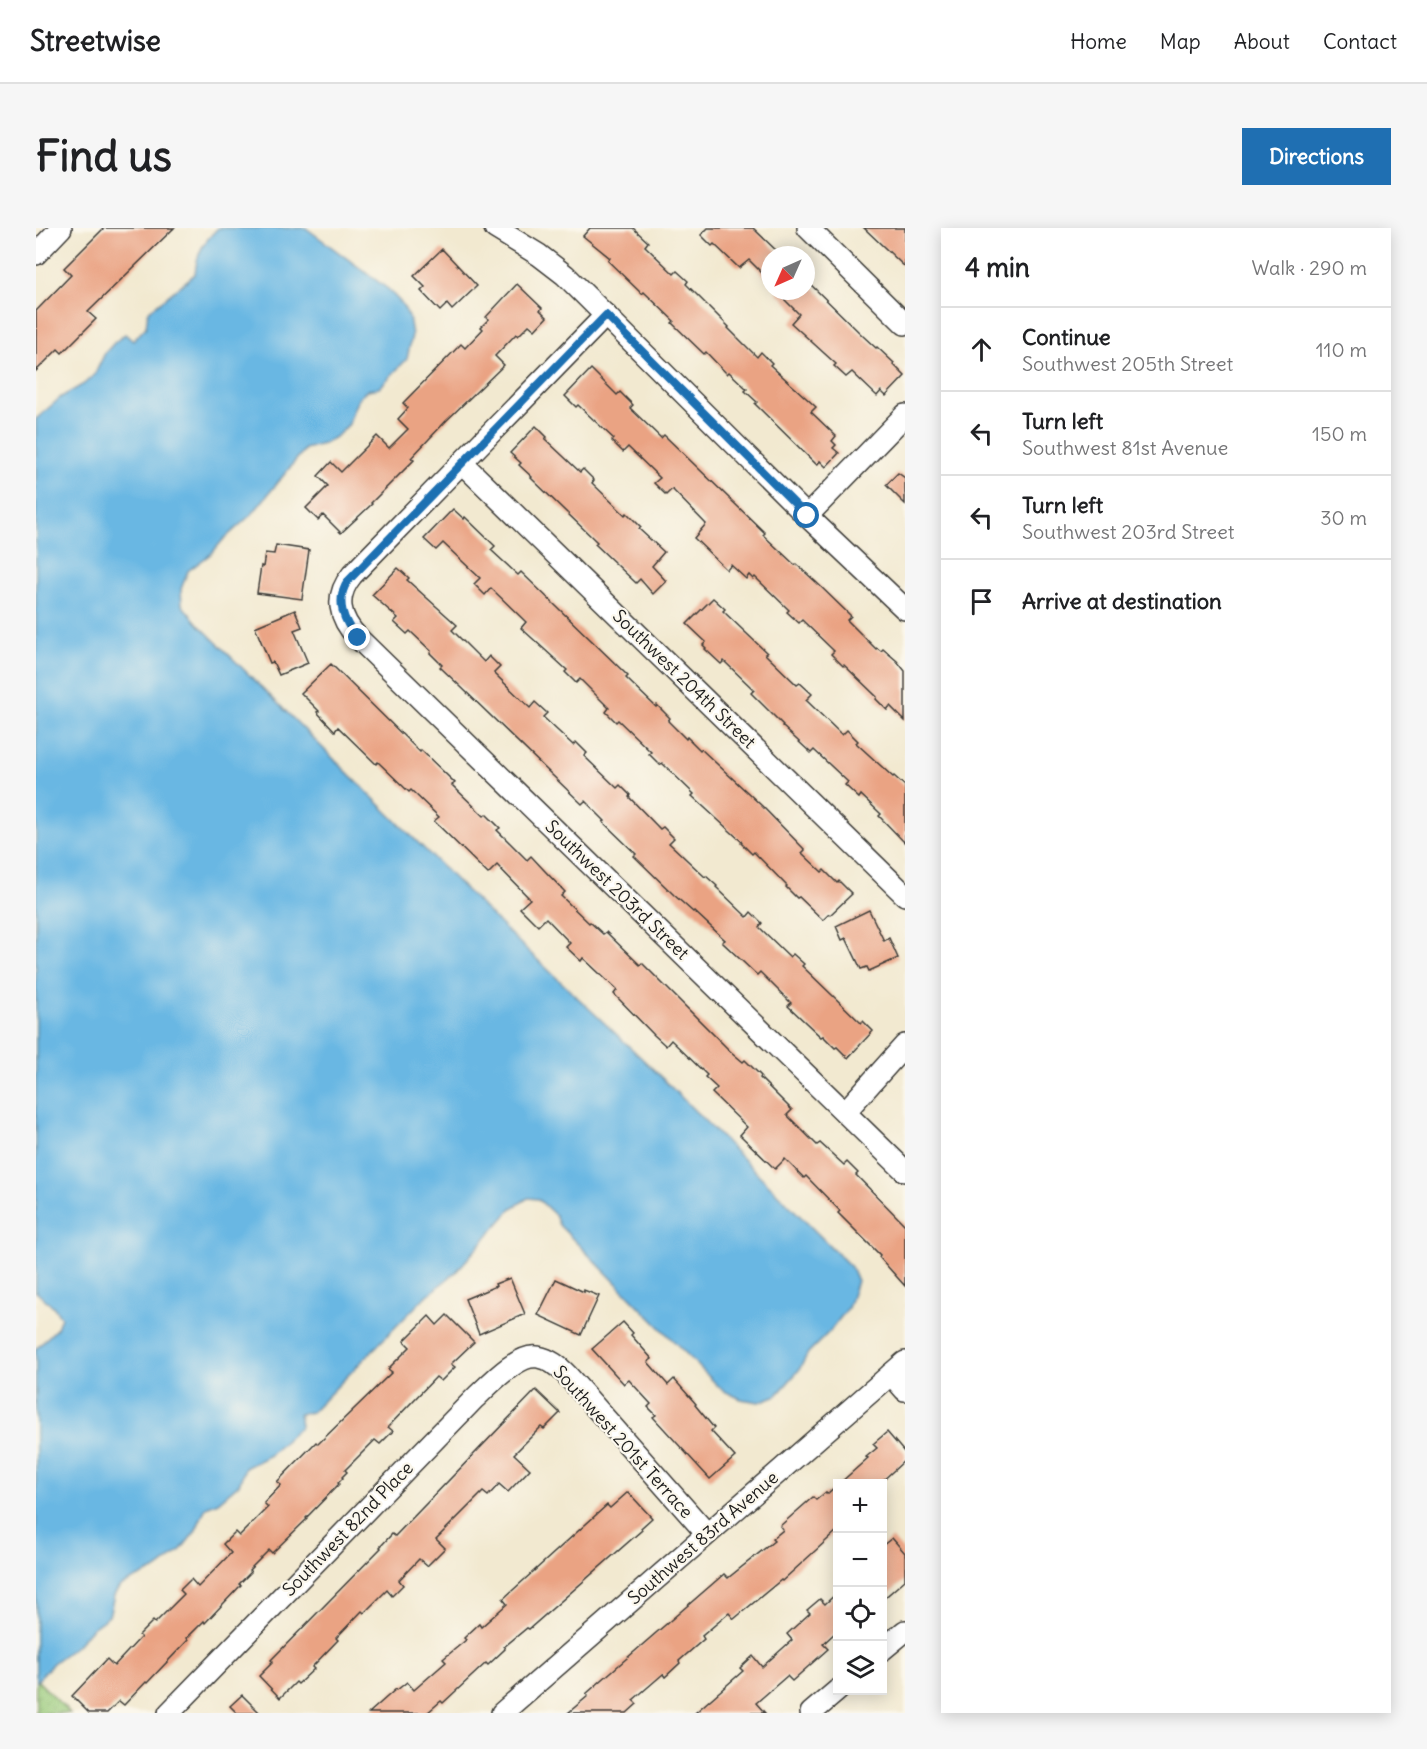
<!DOCTYPE html>
<html lang="en">
<head>
<meta charset="utf-8">
<style>
  body { margin:0; font-family:Delius,sans-serif; background:#f6f6f6; color:#202124 }
  .controls { position:absolute; right:18px; bottom:18px; display:grid; overflow:hidden; border-radius:0px; box-shadow:0 3px 15px #0003 }
  .controls button { width:54px; height:54px; display:grid; place-items:center; padding:0; border:0; border-bottom:2px solid #e0e0e0; background:#fff; color:#202124; font:30px sans-serif }
  .compass { position:absolute; left:725px; top:18px; width:54px; height:54px; border-radius:50%; background:#fff; box-shadow:0 3px 15px #0003; rotate:225deg }
  .stop { position:absolute; width:18px; height:18px; margin:-14px; border:4px solid #1f6fb2; border-radius:50%; background:#fff }
  .stop.end { background:#1f6fb2; border-color:#fff; box-shadow:0 2px 6px #0008 }
  .list { margin:0; padding:0; list-style:none }
  h2 { display:flex; justify-content:space-between; align-items:center; height:78px; margin:0; padding:0 24px; font-size:26px }
  h2 small { font-size:20px; font-weight:400; color:#757577 }
  .list li { display:grid; grid-template-columns:39px 1fr auto; gap:18px; align-items:center; box-sizing:border-box; height:84px; padding:0 24px; border-top:2px solid #e0e0e0 }
  .list b { display:block; font-size:22px; white-space:nowrap }
  .list p { margin:0; font-size:20px; white-space:nowrap; color:#757577 }
  .list em { font-size:20px; font-style:normal; color:#757577 }
  .icon { flex:none; width:33px; height:33px; fill:none; stroke:currentColor; stroke-width:2; stroke-linecap:round; stroke-linejoin:round }
  .map { position:relative; flex:none; width:869px; height:1485px; overflow:hidden; border-radius:0px }
  header { display:flex; align-items:center; gap:36px; box-sizing:border-box; height:84px; padding:0 30px; background:#fff; border-bottom:2px solid #e0e0e0 }
  header strong { font-size:28px }
  nav { display:flex; gap:33px; margin-inline-start:auto; font-size:21px }
  .intro { display:flex; align-items:center; justify-content:space-between; box-sizing:border-box; height:144px; padding:0 36px }
  h1 { margin:0; font-size:42px }
  .button { padding:15px 27px; border-radius:0px; background:#1f6fb2; color:#fff; font-size:21px; font-weight:700 }
  main { display:flex; gap:36px; padding:0 36px }
  aside { flex:1; background:#fff; border-radius:0px; box-shadow:0 3px 15px #0003 }
  .map>svg:first-child { display:block }
</style>
</head>
<body>
<header>
<strong>Streetwise</strong>
<nav><a>Home</a><a>Map</a><a>About</a><a>Contact</a></nav>
</header>
<div class="intro"><h1>Find us</h1><a class="button">Directions</a></div>
<main>
<div class="map">
<svg width="869" height="1485" viewBox="0 0 869 1485">
  <defs>
    <pattern id="park-dots" width="8" height="8" patternUnits="userSpaceOnUse" patternTransform="scale(1.5)"><rect width="8" height="8" fill="#99ca7a"/><path d="M2 2h.1M6 6h.1" fill="none" stroke="#83ad69" stroke-width="1.8" stroke-linecap="round"/></pattern>
  </defs>
  <rect width="100%" height="100%" fill="#fbf7ec"/>
  <filter id="ink" filterUnits="userSpaceOnUse"><feTurbulence type="fractalNoise" baseFrequency=".0167" numOctaves="2"/><feDisplacementMap in="SourceGraphic" scale="12" xChannelSelector="R" yChannelSelector="G"/><feConvolveMatrix kernelMatrix="1 2 1 2 8 2 1 2 1" color-interpolation-filters="sRGB"/></filter>
  <filter id="wash" filterUnits="userSpaceOnUse"><feTurbulence type="fractalNoise" baseFrequency=".008" numOctaves="4" result="noise"/><feDisplacementMap in="SourceGraphic" scale="24" xChannelSelector="R" yChannelSelector="G"/><feGaussianBlur stdDeviation="1.35" result="paint"/><feColorMatrix in="noise" values="0 0 0 0 0 0 0 0 0 0 0 0 0 0 0 0 0 1.4 0 .05"/><feComposite in="paint" operator="in"/></filter>
  <g filter="url(#wash)">
    <rect width="100%" height="100%" fill="#f2e9d0"/>
    <!-- park -->
    <polygon fill="url(#park-dots)" stroke="#5a734b" stroke-width="1.5" points="2,1453 34,1485 0,1485 0,1454"/>
    <!-- water -->
    <path fill="#69b7e3" stroke="#426a80" stroke-width="1.5" d="M182,0H270L352,61L366,76L373,89L376,107L371,131L343,160L331,162L323,170L317,182L313,196L301,208L287,216L269,221L217,285L187,312L176,325L152,343L145,361L146,377L164,398L470,702L616,840L815,1039L821,1053L812,1080L794,1103L772,1125L763,1142L741,1167L723,1174L705,1171L686,1162L523,997L519,987L502,971L492,970L476,980L420,1044L387,1071L276,1184L263,1186L265,1198L234,1227L209,1240L203,1256L182,1274L170,1279L159,1304L143,1324L122,1340L84,1358L78,1367L73,1388L55,1401L41,1417L17,1435L0,1454V1121L21,1100L25,1089L17,1078L0,1064V191L25,169L48,156L59,146L69,125L78,115L89,106L97,113L110,99L112,84L159,46C161,24 167,15 182,0Z"/>
    <g id="blocks">
      <!-- building -->
      <g fill="#eaa383">
        <polygon points="68,0 138,0 52,84 60,91 26,125 22,121 0,143 0,83 35,47 28,40"/>
        <polygon points="554,0 597,0 612,14 609,18 638,46 641,43 652,53 650,56 693,99 692,100 721,129 725,124 736,135 734,137 780,179 775,184 800,208 796,213 800,217 797,220 803,225 790,239 784,233 781,237 719,176 721,174 709,163 711,161 693,144 691,146 670,124 668,126 636,95 638,93 608,64 606,66 572,33 574,30 547,8"/>
        <polygon points="672,0 717,0 745,27 734,27 734,53 713,32 703,40 678,16 676,18 665,7"/>
        <polygon points="828,0 869,0 869,39"/>
        <polygon points="406,21 441,58 416,82 411,76 404,83 385,63 389,59 378,48"/>
        <polygon points="770,52 827,108 840,120 841,119 858,135 857,136 869,148 850,168 845,163 841,168 816,144 810,149 798,138 800,136 755,95 763,86 740,63 770,63"/>
        <polygon points="481,56 506,80 504,82 511,89 499,102 493,97 482,108 480,106 459,128 468,137 410,193 375,230 378,232 335,275 336,276 305,305 287,287 282,292 270,280 292,258 282,248 295,234 305,244 341,208 353,220 372,201 362,191 372,180 367,175 425,116 429,120 447,101 445,99 453,91 450,89"/>
        <polygon points="555,141 581,167 584,164 597,177 594,180 625,210 628,207 729,305 727,307 759,337 760,336 780,354 815,388 811,392 840,421 841,420 845,423 847,421 861,433 869,443 869,493 854,478 851,482 840,471 841,469 808,437 807,438 795,426 798,423 766,392 763,395 751,384 753,382 719,349 717,351 713,347 710,351 695,337 691,342 658,310 670,296 636,261 630,267 618,255 624,250 592,219 587,224 576,213 578,211 542,177 540,179 529,168"/>
        <polygon points="500,198 511,209 509,211 544,244 547,241 558,252 556,255 589,287 591,285 605,299 603,301 628,324 616,338 630,353 617,366 604,351 600,355 559,316 561,314 495,250 496,249 483,237 485,235 474,225"/>
        <polygon points="862,245 869,250 869,276 850,257"/>
        <polygon points="417,281 428,291 429,289 459,318 455,322 482,347 485,344 592,448 590,450 620,479 621,477 634,490 632,493 650,511 651,509 664,522 665,521 726,578 769,622 766,625 786,644 788,642 801,655 803,653 816,666 794,687 793,686 787,692 763,669 761,670 750,659 751,658 718,624 716,626 705,615 706,614 656,568 658,566 626,535 624,537 613,526 615,524 582,492 580,494 570,484 573,480 544,451 540,455 529,444 531,442 485,400 490,394 455,360 449,367 438,356 444,350 407,315 400,322 388,311"/>
        <polygon points="240,317 273,322 266,371 221,365 225,338 227,339 229,325 238,326"/>
        <polygon points="362,340 373,350 371,352 421,397 416,402 448,434 453,428 464,439 458,445 494,480 499,474 511,485 507,489 537,517 540,514 551,525 548,528 581,560 584,557 594,567 593,569 624,601 627,599 638,610 633,615 669,649 670,648 681,658 680,659 711,689 715,684 726,695 723,699 754,729 757,726 768,736 766,738 825,795 827,793 837,803 812,830 801,819 799,820 787,808 785,809 752,778 755,775 724,744 721,747 686,714 689,712 658,683 657,684 638,667 598,628 600,626 567,594 569,593 549,573 546,576 424,458 404,439 406,437 394,425 395,423 374,403 371,406 358,394 362,390 336,367"/>
        <polygon points="677,370 689,381 687,383 731,425 729,426 761,457 764,455 776,466 770,472 806,507 811,502 822,513 820,515 857,549 858,548 869,558 869,615 843,588 845,586 825,567 823,570 809,557 812,554 778,522 775,525 746,498 747,497 715,465 718,462 688,433 685,436 669,421 670,420 667,417 670,414 651,396"/>
        <polygon points="259,382 266,399 258,402 272,435 243,447 237,434 234,435 219,399"/>
        <polygon points="295,436 384,524 385,522 419,555 416,557 448,588 450,586 464,600 461,602 491,632 495,628 508,642 529,664 525,668 553,695 554,694 567,706 570,704 604,737 606,735 694,823 707,834 709,832 725,848 724,850 756,882 751,887 781,917 784,915 808,937 811,934 822,945 820,947 869,997 869,1058 843,1029 844,1027 802,985 804,983 770,948 768,950 749,931 739,941 704,907 711,899 676,865 681,860 669,849 671,847 635,812 630,818 618,807 578,766 581,762 547,730 545,733 530,719 534,715 510,690 502,698 484,680 494,671 461,637 452,646 398,593 403,589 375,562 373,564 342,534 340,536 302,499 299,503 281,484 283,483 265,465"/>
        <polygon points="833,682 848,713 853,710 862,730 833,743 831,739 825,741 810,710 806,712 800,698"/>
        <polygon points="474,1050 489,1086 443,1106 429,1071 460,1058 459,1056"/>
        <polygon points="520,1051 548,1064 548,1062 563,1068 545,1107 502,1087"/>
        <polygon points="411,1087 438,1114 415,1136 419,1139 405,1153 400,1149 352,1199 357,1203 344,1216 339,1212 309,1242 311,1244 306,1249 307,1250 302,1255 303,1256 270,1290 271,1291 236,1325 233,1322 213,1342 215,1344 203,1356 205,1357 169,1395 168,1393 151,1410 152,1412 111,1455 110,1454 88,1477 83,1473 71,1485 53,1485 36,1468 71,1431 78,1438 105,1409 103,1407 117,1393 119,1395 148,1366 144,1362 155,1351 162,1359 195,1325 187,1316 199,1304 203,1308 232,1279 228,1275 245,1257 241,1254 280,1214 282,1216 356,1144 352,1141 374,1119 368,1113 393,1088 401,1097"/>
        <polygon points="587,1094 597,1105 595,1107 616,1131 612,1134 632,1157 638,1151 660,1176 659,1177 678,1200 675,1203 699,1229 674,1251 617,1189 620,1187 612,1179 615,1176 593,1152 588,1156 556,1121"/>
        <polygon points="500,1162 524,1185 508,1201 505,1199 478,1226 494,1241 472,1264 463,1256 452,1268 447,1264 400,1311 409,1320 391,1338 383,1331 363,1352 367,1357 356,1368 351,1362 328,1385 326,1383 300,1410 302,1412 276,1439 278,1441 262,1456 260,1454 244,1470 223,1448 237,1434 235,1432 345,1320 344,1319 356,1306 359,1308"/>
        <polygon points="851,1204 869,1225 869,1232 843,1256 803,1256 832,1230 830,1229 841,1220 837,1216"/>
        <polygon points="801,1257 801,1303 746,1353 745,1352 698,1391 693,1385 666,1408 668,1411 643,1433 644,1435 629,1449 627,1446 597,1472 601,1476 591,1485 532,1485 552,1468 550,1466 583,1437 688,1346 692,1350 738,1313 736,1311 747,1302 744,1298 777,1269 780,1272 790,1264 791,1266"/>
        <polygon points="592,1264 616,1290 605,1300 606,1302 493,1401 491,1400 468,1419 469,1421 452,1437 450,1435 407,1475 405,1473 391,1485 333,1485 360,1461 361,1462 371,1454 378,1462 410,1434 407,1431 430,1412 428,1410 443,1396 445,1399 471,1376 467,1371 571,1277 574,1280"/>
        <polygon points="856,1310 869,1325 869,1352 846,1372 846,1318"/>
        <polygon points="801,1365 801,1403 787,1416 792,1421 756,1453 751,1448 720,1475 729,1485 659,1485 707,1443 704,1440 717,1428 726,1439 756,1412 751,1406 774,1385 771,1382 784,1371 789,1376"/>
        <polygon points="206,1467 224,1485 201,1485 194,1478"/>
      </g>
    </g>
  </g>
  <g filter="url(#ink)">
    <use href="#blocks" fill-opacity="0" stroke="#3c3b37" stroke-width="1.5"/>
    <g fill="none" stroke-linecap="round" stroke-linejoin="round">
      <!-- minor casing -->
      <g stroke="#3c3b37" stroke-width="24">
        <g id="minor">
          <polyline points="459,0 503,27 529,47 771,288 869,381"/>
          <polyline points="772,0 869,96"/>
          <polyline points="0,26 25,0"/>
          <path d="M570,87L316,347C298,369 303,390 322,410L869,943"/>
          <polyline points="426,235 869,667"/>
          <polyline points="771,288 869,187"/>
          <polyline points="809,884 869,817"/>
          <polyline points="855,1146 869,1162"/>
          <polyline points="846,1422 869,1403"/>
          <path d="M133,1485L439,1170C453,1157 482,1125 502,1129C514,1131 523,1139 531,1147L671,1306"/>
          <polyline points="466,1485 869,1134"/>
          <polyline points="775,1485 802,1462"/>
        </g>
      </g>
      <!-- minor -->
      <use href="#minor" stroke="#fff" stroke-width="21"/>
    </g>
  </g>
  <g fill="none" stroke-linecap="round" stroke-linejoin="round" filter="url(#ink)">
    <!-- route -->
    <path stroke="#1f6fb2" stroke-width="8" d="M322,410C307,394 299,372 312,353L570,87L771,288"/>
  </g>
  <g text-anchor="middle" stroke-width="4.5" stroke-linejoin="round" paint-order="stroke">
    <!-- street labels -->
    <g font-size="18" fill="#1c1c1c" stroke="#fbf7ec">
      <text transform="translate(648 451) rotate(44)" y="6">Southwest 204th Street</text>
      <text transform="translate(581 662) rotate(44)" y="6">Southwest 203rd Street</text>
      <text transform="translate(587 1214) rotate(48)" y="6">Southwest 201st Terrace</text>
      <text transform="translate(312 1301) rotate(-46)" y="6">Southwest 82nd Place</text>
      <text transform="translate(667 1310) rotate(-41)" y="6">Southwest 83rd Avenue</text>
    </g>
  </g>
</svg>
<div class="controls">
<button>+</button>
<button>−</button>
<button><svg class="icon" aria-label="locate" viewBox="0 0 24 24"><circle cx="12" cy="12" r="6"/><path d="M12 2v4M12 18v4M2 12h4M18 12h4"/></svg></button>
<button><svg class="icon" aria-label="layers" viewBox="0 0 24 24"><path d="M12 4l9 5-9 5-9-5zM3 14l9 5 9-5"/></svg></button>
</div>
<svg class="compass" viewBox="-18 -18 36 36"><path d="M0-13l5 13h-10z" fill="#e53935"/><path d="M0 13l5-13h-10z" fill="#757577"/></svg>
<div class="stop" style="left:771px;top:288px"></div>
<div class="stop end" style="left:322px;top:410px"></div>
</div>
<aside>
<h2>4 min<small>Walk · 290 m</small></h2>
<ul class="list">
<li><svg class="icon" aria-label="ahead" viewBox="0 0 24 24"><path d="M12 20V5M6 11l6-6 6 6"/></svg><div><b>Continue</b><p>Southwest 205th Street</p></div><em>110 m</em></li>
<li><svg class="icon" aria-label="left" viewBox="0 0 24 24"><path d="M17 20v-9H6M10 6l-5 5 5 5"/></svg><div><b>Turn left</b><p>Southwest 81st Avenue</p></div><em>150 m</em></li>
<li><svg class="icon" aria-label="left" viewBox="0 0 24 24"><path d="M17 20v-9H6M10 6l-5 5 5 5"/></svg><div><b>Turn left</b><p>Southwest 203rd Street</p></div><em>30 m</em></li>
<li><svg class="icon" aria-label="arrive" viewBox="0 0 24 24"><path d="M6 21V4h12l-3 4 3 4H6"/></svg><div><b>Arrive at destination</b></div></li>
</ul>
</aside>
</main>
</body>
</html>
